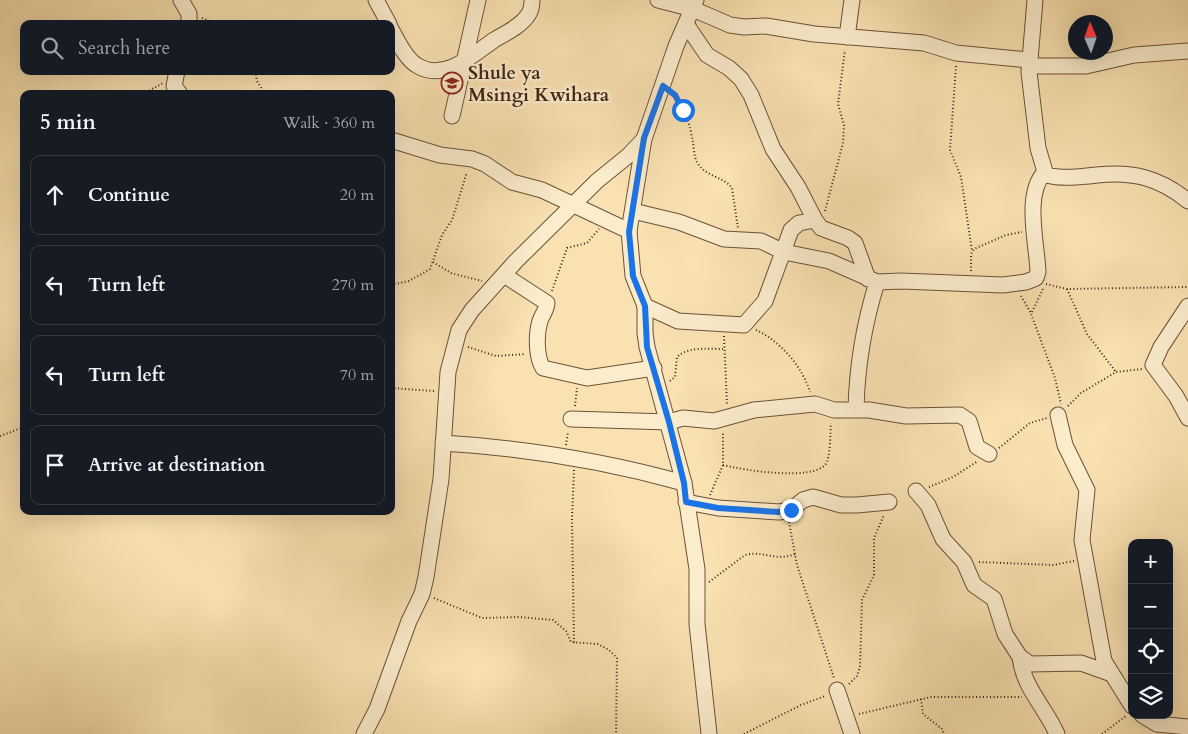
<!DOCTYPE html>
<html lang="en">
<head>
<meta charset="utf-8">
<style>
  body { margin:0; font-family:Cardo,serif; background:#20242c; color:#f1f3f6 }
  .controls { position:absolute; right:15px; bottom:15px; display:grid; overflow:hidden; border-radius:10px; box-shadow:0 5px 20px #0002 }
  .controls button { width:45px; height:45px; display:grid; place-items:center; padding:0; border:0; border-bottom:1px solid #363941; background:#171b24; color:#f1f3f6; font:25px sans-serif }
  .compass { position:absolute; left:1068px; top:15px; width:45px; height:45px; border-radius:50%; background:#171b24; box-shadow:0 5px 20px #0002; rotate:358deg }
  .stop { position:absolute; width:15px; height:15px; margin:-11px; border:4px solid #1a73e8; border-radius:50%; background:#fff }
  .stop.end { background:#1a73e8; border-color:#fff; box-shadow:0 1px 5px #0008 }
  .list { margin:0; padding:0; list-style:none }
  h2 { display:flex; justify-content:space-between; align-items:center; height:65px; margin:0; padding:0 20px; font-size:21px }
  h2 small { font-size:16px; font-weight:400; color:#9ea1a6 }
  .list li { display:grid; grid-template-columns:32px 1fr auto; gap:15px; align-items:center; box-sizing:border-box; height:80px; margin:0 10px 10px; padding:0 10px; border:1px solid #363941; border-radius:10px }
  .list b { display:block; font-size:19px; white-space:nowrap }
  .list em { font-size:16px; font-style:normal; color:#9ea1a6 }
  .icon { flex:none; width:28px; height:28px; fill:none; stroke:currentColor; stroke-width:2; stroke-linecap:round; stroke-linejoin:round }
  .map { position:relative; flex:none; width:1188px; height:734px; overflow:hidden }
  .search { position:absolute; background:#171b24; box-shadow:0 5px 20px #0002; left:20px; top:20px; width:375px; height:55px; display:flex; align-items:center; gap:12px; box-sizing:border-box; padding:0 18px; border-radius:10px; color:#9ea1a6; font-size:19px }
  .panel { position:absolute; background:#171b24; box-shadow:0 5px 20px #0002; left:20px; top:90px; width:375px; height:425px; border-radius:10px }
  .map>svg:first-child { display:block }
</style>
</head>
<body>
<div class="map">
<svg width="1188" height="734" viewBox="0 0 1188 734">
  <rect width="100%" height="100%" fill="#f9e1b1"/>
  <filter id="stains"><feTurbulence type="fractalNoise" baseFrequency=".004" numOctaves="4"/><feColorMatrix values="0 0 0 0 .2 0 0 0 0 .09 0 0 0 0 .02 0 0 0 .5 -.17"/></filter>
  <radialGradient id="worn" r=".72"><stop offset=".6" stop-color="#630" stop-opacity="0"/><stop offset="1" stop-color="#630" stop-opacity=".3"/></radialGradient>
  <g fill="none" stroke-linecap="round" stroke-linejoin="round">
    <!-- minor casing -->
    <g stroke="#6b5239" stroke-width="17">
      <g id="minor">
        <polyline points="181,0 189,14 189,24"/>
        <polyline points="376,0 389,24"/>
        <polyline points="658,0 693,9 730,25 744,27 766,26 814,34 924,43 956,53 1029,60"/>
        <polyline points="696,0 676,46 644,139 629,231 633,276 645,306 645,333 647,347 684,483 697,569 697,624 709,734"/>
        <path d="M1035,0L1029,72L1038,148L1046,175C1062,179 1080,177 1097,175C1133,171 1160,178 1188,201"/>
        <polyline points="686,24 707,55 729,68 741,79 751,95 773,149 798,187 815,220 821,228 848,238 855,243 868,279"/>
        <path d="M391,29C397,40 406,60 418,66C445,82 474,54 494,40C506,33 521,26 528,15C531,11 532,5 532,0"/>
        <polyline points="847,37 852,0"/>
        <polyline points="1029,66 1086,66 1134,55 1188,51"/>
        <polyline points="177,71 174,86 180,94"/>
        <polyline points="452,116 478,0"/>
        <polyline points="391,140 440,155 472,159 485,164 512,182 542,190 629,231"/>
        <path d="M633,211L679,222L724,239L761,241L784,252L829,261L877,282L901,281L1003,285L1026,282L1036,278L1038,272C1037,244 1024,195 1044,173"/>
        <path d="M504,275L547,303C547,309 542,315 540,321C536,334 536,357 543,368L587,378L654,368"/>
        <polyline points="645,306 678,321 744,325 765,301 791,230 799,223 815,220"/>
        <polyline points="1188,306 1161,347 1153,365 1176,396 1188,418"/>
        <path d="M856,409C857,366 864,324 877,282"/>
        <polyline points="1058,415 1065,445 1087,490 1082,540 1104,661 1132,706"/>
        <polyline points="571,419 669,422 683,418 714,421 754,410 815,404 834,410 869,410 906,416 960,415 969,421 977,447 989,454"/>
        <path d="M443,443C525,448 605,461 684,483"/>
        <polyline points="916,491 928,505 943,539 964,562 974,585 994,599 1005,634 1020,657 1030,664 1081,663 1109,673"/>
        <polyline points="686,502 718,508 779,512 791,510 803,500 813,497 841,505 857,505 889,502"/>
        <path d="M1020,657C1023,687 1045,707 1057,734"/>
        <polyline points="837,690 852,734"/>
        <polyline points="1142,715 1157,724 1188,727"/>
        <polyline points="364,734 377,709 409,621 422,594 426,577 441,479 448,372 459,330 472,310 516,261 597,181 629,155 644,139"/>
      </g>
    </g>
    <!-- path -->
    <g stroke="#3c2211" stroke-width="2" stroke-dasharray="1 2.5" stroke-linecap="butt">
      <polyline points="202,18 216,24"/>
      <polyline points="956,66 950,150 961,177 972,251"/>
      <polyline points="255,71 257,81 265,94"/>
      <path d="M673,93C685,103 690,127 693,142C694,149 694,158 698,164C707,177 724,177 732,188L738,228"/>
      <polyline points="143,94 163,83"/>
      <polyline points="825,211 843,143 844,125 838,104 845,50"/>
      <polyline points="433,262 451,273 482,281"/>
      <polyline points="971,271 971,254 974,249 1006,235 1022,232"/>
      <polyline points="1046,284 1067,289 1188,287"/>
      <polyline points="391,285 409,281 430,269 442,235 452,220 467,172"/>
      <polyline points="1043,289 1031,314 1055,378 1061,404"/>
      <polyline points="1067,289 1087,334 1116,372"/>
      <polyline points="552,291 567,248 587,243 599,229"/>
      <polyline points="1021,296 1031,313"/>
      <path d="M756,330C780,341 802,366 810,392"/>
      <polyline points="724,336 727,404"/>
      <polyline points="468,347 496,356 526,354"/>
      <path d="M670,381L675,377L677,357C689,346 708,349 723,349"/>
      <polyline points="391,388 434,391"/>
      <polyline points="575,406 577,388"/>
      <polyline points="1068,406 1081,393 1116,372 1142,369"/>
      <polyline points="0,436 24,427"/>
      <polyline points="566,445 568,432"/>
      <polyline points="999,448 1030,423 1047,418"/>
      <path d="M723,465C743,470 810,481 825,465C831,458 830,432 831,423"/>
      <polyline points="574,470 572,519 574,643"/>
      <polyline points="929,487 953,477 978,461"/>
      <polyline points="710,495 723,465 723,433"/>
      <polyline points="789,522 797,565 834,678"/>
      <polyline points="979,562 1053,565 1074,561"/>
      <path d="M709,582L745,555C763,550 776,562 795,554"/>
      <polyline points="434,598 482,618 519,617 553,620 566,631 571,642 598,644 609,650 617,658 616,734"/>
      <polyline points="849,684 857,676 860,667 862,600 874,575 874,538 884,515"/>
      <polyline points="921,699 923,714 942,729 944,734"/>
      <polyline points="859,714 931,697 1022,697"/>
      <polyline points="744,734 801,705 825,696"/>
      <polyline points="1102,734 1126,716"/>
    </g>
    <!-- minor -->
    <use href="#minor" stroke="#fbeccc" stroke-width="15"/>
  </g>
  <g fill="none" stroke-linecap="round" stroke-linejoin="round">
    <!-- route -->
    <polyline stroke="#1a73e8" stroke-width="6" points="683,110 675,95 663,86 644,138 629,232 633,276 645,306 647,347 669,422 684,483 686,502 718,508 778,512 791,510"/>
  </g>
  <!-- icons -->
  <defs>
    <g id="school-ring" transform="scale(1.125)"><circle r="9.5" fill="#fbeccc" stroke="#8f2418" stroke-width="1.5"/><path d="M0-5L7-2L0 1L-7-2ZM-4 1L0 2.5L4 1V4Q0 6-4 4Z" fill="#8f2418"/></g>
  </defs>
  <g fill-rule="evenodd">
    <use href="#school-ring" x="452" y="83"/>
  </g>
  <g text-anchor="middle" stroke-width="4.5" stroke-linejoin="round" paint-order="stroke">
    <!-- poi labels -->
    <g font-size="19" font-weight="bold" fill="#3c2211" stroke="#fbeccc" text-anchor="start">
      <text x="468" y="79">Shule ya<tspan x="468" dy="22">Msingi Kwihara</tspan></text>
    </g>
  </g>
  <rect width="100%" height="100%" filter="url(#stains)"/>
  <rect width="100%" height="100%" fill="url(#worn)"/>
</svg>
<div class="controls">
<button>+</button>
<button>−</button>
<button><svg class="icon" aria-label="locate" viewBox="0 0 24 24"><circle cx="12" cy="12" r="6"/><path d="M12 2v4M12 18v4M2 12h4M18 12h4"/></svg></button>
<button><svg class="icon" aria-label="layers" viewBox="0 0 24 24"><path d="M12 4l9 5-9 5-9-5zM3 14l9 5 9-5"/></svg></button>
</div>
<svg class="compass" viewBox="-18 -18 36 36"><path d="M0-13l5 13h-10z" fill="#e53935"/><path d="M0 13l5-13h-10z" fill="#9ea1a6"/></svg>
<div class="stop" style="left:683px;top:110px"></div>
<div class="stop end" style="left:791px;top:510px"></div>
<div class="search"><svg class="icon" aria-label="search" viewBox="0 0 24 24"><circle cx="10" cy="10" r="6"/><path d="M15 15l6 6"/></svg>Search here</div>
<section class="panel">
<h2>5 min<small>Walk · 360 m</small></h2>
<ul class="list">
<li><svg class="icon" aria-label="ahead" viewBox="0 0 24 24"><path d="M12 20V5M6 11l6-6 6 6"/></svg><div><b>Continue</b></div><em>20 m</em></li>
<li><svg class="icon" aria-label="left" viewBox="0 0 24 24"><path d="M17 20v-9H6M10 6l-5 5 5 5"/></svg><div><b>Turn left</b></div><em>270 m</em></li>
<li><svg class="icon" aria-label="left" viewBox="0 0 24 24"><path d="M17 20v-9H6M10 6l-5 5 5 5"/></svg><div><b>Turn left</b></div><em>70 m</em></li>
<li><svg class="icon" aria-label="arrive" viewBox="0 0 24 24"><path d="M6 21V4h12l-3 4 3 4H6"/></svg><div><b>Arrive at destination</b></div></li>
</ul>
</section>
</div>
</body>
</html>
